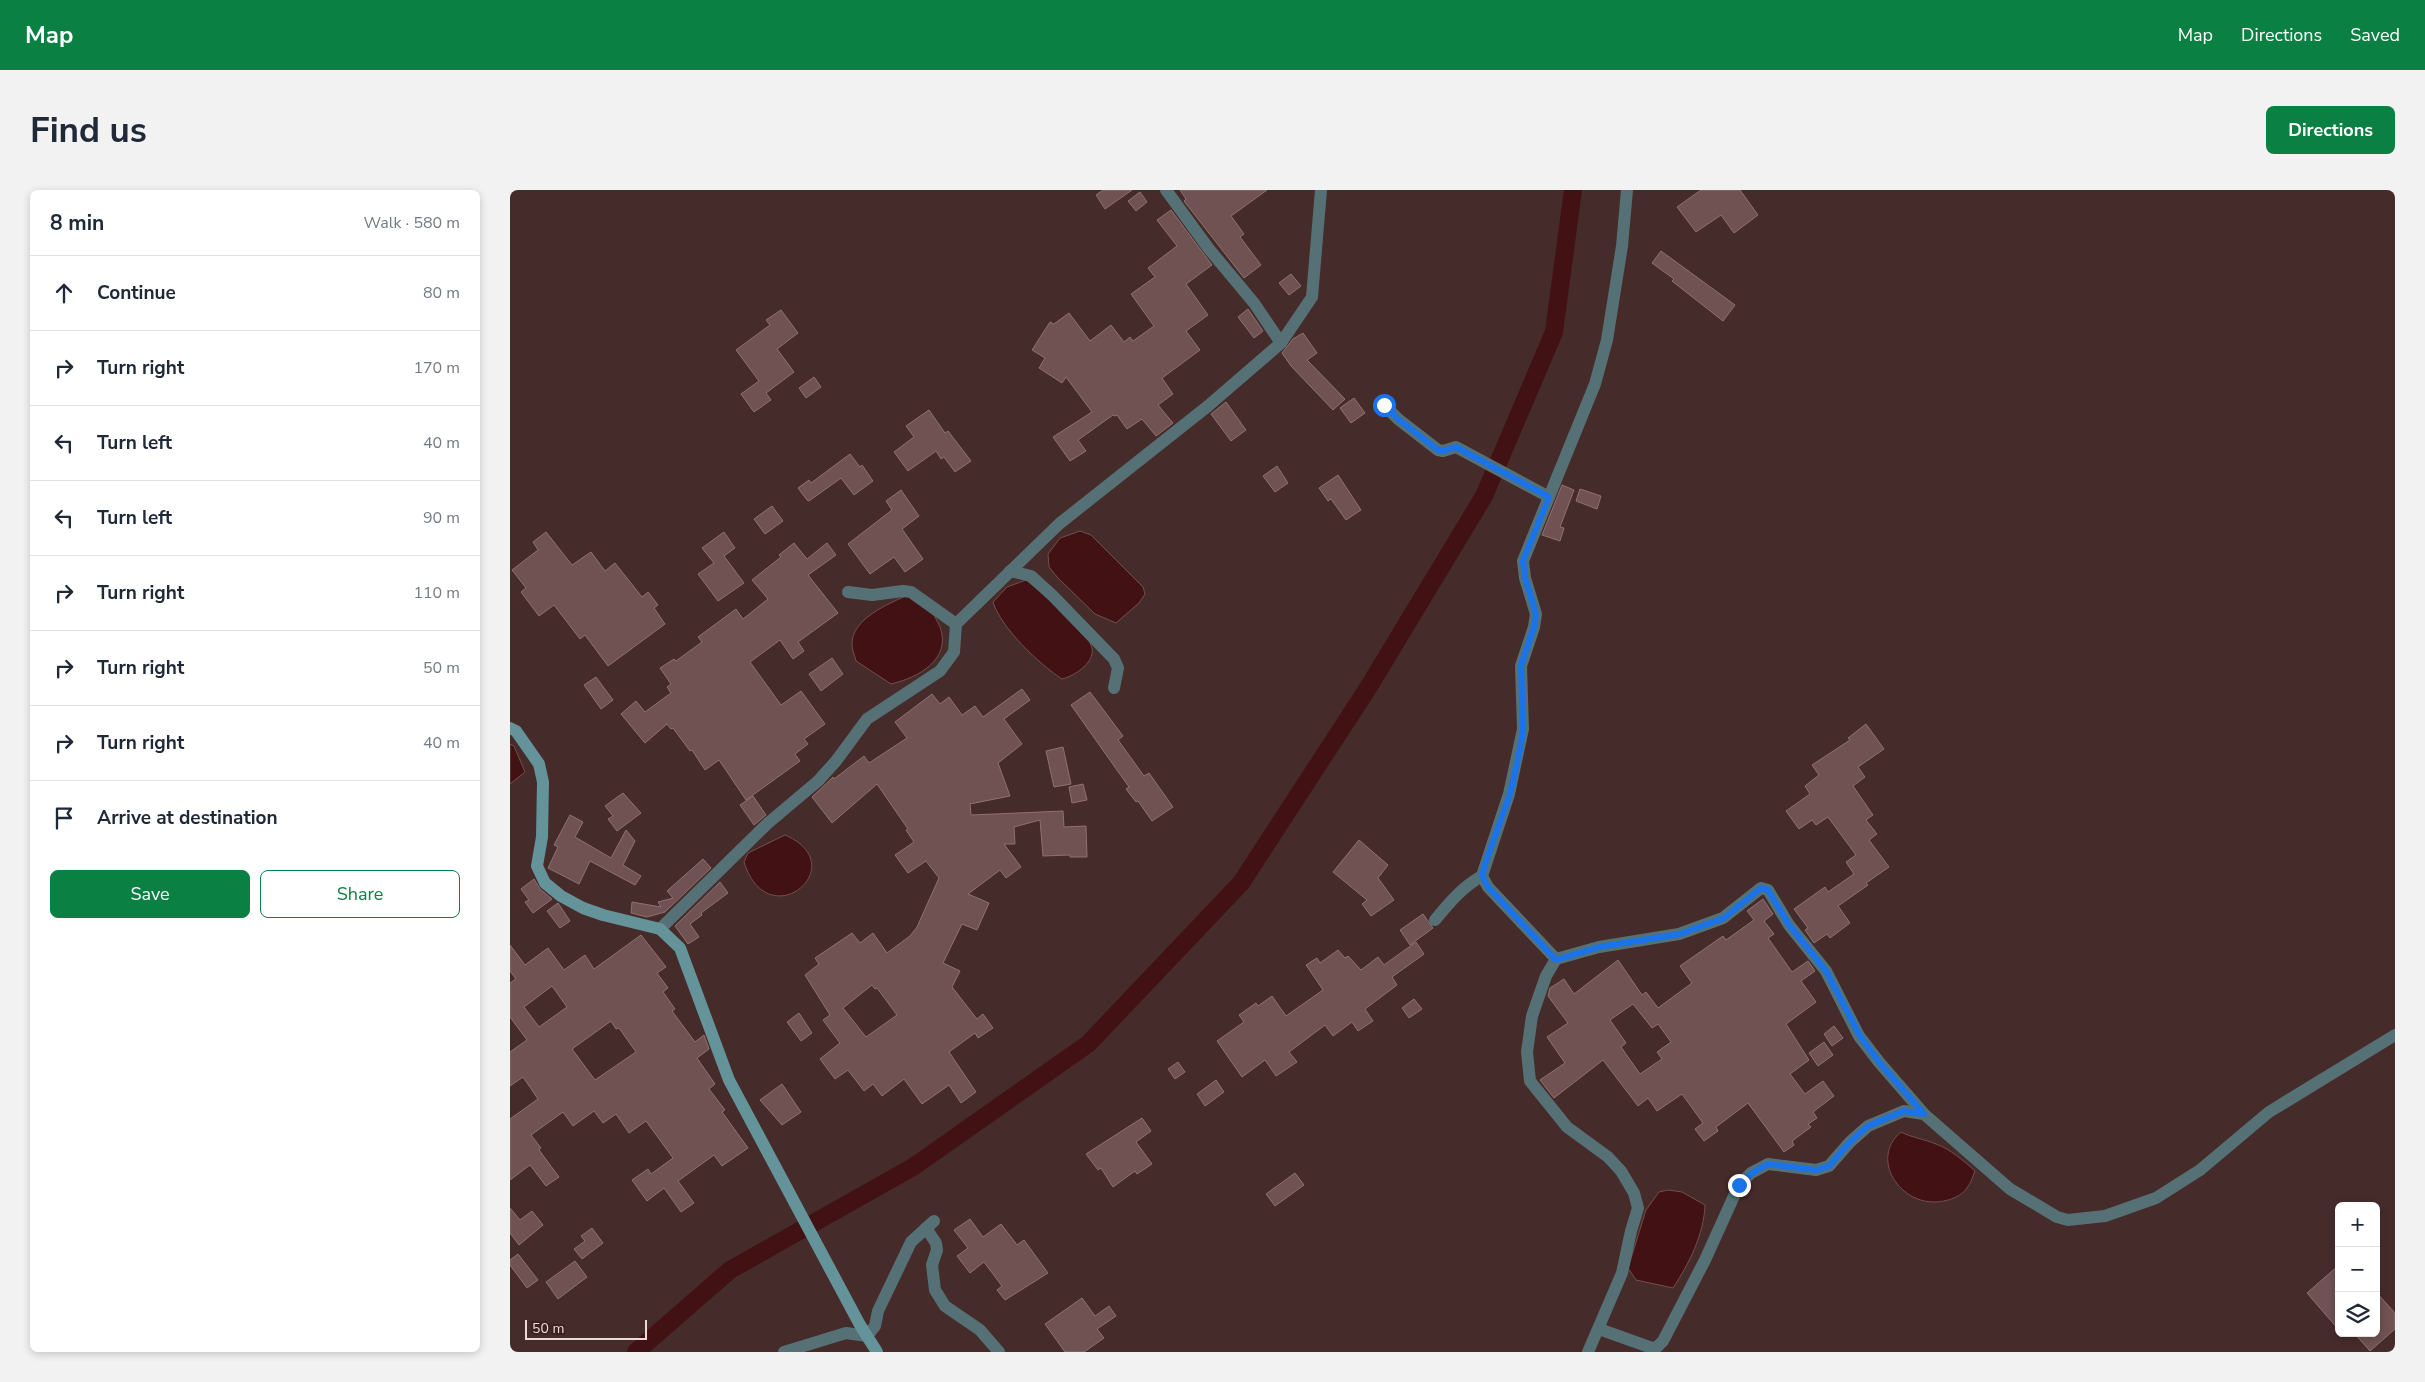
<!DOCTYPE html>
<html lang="en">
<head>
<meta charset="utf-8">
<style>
  body { margin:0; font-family:"Nunito Sans",sans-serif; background:#f2f2f3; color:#1f2937 }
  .controls { position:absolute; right:15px; bottom:15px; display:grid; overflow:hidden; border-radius:8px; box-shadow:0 2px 8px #0003 }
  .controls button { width:45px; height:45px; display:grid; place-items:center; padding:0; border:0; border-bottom:1px solid #e0e1e3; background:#fff; color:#1f2937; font:25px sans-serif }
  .scale { position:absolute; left:15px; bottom:12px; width:122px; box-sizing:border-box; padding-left:5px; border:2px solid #eddbda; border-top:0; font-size:14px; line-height:18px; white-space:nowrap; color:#eddbda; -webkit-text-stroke:4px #3b2221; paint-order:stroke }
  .stop { position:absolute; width:15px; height:15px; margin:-11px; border:4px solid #1a73e8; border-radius:50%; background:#fff }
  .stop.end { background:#1a73e8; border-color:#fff; box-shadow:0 1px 5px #0008 }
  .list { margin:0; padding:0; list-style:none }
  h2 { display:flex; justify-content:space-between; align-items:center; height:65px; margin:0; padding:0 20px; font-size:21px }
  h2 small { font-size:16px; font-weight:400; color:#747a83 }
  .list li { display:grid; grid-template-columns:32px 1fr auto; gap:15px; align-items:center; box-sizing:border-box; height:75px; padding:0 20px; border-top:1px solid #e0e1e3 }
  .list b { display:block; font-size:19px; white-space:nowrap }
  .list em { font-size:16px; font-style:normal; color:#747a83 }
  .actions { display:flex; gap:10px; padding:15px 20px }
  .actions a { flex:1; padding:11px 0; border:1px solid #0b8043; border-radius:8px; text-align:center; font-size:18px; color:#0b8043 }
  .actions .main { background:#0b8043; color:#fff }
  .icon { flex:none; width:28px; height:28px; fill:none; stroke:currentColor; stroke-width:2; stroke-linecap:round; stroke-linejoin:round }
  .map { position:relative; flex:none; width:1885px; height:1162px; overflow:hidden; border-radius:8px }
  header { display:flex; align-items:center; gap:30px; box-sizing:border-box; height:70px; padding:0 25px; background:#0b8043; color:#fff }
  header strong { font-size:24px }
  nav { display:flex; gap:28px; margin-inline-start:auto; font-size:18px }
  .intro { display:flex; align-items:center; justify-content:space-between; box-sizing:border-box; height:120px; padding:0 30px }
  h1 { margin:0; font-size:35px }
  .button { padding:12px 22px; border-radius:8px; background:#0b8043; color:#fff; font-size:18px; font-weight:700 }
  main { display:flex; gap:30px; padding:0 30px }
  aside { flex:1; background:#fff; border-radius:8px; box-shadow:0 2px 8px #0003 }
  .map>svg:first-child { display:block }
</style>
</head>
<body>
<header>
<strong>Map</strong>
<nav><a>Map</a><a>Directions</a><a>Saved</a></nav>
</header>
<div class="intro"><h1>Find us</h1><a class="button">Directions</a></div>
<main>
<aside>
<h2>8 min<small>Walk · 580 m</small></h2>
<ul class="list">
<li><svg class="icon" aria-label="ahead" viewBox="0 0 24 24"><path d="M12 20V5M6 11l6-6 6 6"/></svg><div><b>Continue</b></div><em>80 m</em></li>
<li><svg class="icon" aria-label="right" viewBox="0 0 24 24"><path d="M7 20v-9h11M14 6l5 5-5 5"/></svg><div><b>Turn right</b></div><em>170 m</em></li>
<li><svg class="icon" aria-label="left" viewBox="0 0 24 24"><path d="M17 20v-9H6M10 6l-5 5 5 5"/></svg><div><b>Turn left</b></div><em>40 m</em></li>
<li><svg class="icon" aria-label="left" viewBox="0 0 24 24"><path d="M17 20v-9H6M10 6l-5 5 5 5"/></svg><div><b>Turn left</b></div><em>90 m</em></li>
<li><svg class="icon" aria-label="right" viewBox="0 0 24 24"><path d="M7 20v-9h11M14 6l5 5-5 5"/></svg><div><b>Turn right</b></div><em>110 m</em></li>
<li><svg class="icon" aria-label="right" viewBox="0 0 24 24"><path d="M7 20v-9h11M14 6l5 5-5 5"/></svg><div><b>Turn right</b></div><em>50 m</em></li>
<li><svg class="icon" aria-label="right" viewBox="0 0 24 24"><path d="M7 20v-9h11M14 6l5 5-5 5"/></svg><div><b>Turn right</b></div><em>40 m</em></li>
<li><svg class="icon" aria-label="arrive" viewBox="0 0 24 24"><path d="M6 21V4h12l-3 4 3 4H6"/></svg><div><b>Arrive at destination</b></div></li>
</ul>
<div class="actions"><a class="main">Save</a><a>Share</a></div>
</aside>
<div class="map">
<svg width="1885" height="1162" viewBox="0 0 1885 1162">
  <rect width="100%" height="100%" fill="#462b2b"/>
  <!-- water -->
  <g fill="#421114" stroke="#754e4f">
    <polygon points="570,341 581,345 633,397 635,404 629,413 606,433 585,424 548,388 539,377 538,364 550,348"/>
    <path d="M516,390C533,404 573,436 581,455C588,471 565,486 552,489C529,474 491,438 483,412L497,397Z"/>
    <path d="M398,405C405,409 412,412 418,417C423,422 427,431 430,437C442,470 407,488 381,494L346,471C345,466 342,460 342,455C341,429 378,414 398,405Z"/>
    <polygon points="0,554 4,556 15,582 0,594"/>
    <path d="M275,645C345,675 258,749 234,672L238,663Z"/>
    <path d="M1391,942C1403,948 1414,949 1426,954C1440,959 1454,971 1465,981C1463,986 1461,993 1457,998C1454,1003 1444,1009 1438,1010C1394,1023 1357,970 1391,942Z"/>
    <path d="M1158,1000L1172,1002L1195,1015C1194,1044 1179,1074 1163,1098L1126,1090L1118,1078L1136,1020L1149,1002Z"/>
  </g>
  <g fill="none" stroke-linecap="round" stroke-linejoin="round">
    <!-- canal -->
    <polyline stroke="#421114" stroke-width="18" points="126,1162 220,1080 403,977 578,854 731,693 858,498 974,306 1044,142 1063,0"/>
  </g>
  <!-- building -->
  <g fill="#705252" stroke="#917170" fill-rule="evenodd">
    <polygon points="593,0 622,0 595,19 586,5"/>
    <polygon points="670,0 757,0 721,26 734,44 730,47 751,75 734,88 674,11 676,9"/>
    <polygon points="1191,0 1230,0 1248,25 1224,43 1211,25 1186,42 1167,17"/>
    <polygon points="630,2 637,12 626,21 618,11"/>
    <polygon points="661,20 702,75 676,94 698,125 676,141 690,160 652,188 663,204 648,215 663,233 646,246 632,229 617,239 607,225 605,226 603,225 568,250 576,261 560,271 543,247 582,222 556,187 552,193 529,178 535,168 522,160 540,132 544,134 559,123 580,151 601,135 614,152 620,147 623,151 644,136 621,104 645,87 638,78 667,56 647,30"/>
    <polygon points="1151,61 1225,115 1213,131 1162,91 1164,89 1142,73"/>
    <polygon points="781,84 791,96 779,105 769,93"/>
    <polygon points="738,119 753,141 744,148 728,127"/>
    <polygon points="271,120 288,143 267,159 284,182 256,203 261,210 244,222 231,204 249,191 226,160 260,135 256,130"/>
    <polygon points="793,143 807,163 797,170 835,209 823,220 781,176 772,163 783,149"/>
    <polygon points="304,187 311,197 296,208 289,198"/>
    <polygon points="844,208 855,223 841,233 830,218"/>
    <polygon points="716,212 736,240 721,251 701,224"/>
    <polygon points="419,220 435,243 438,241 461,271 445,282 434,267 431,269 426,261 398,281 384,262 404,247 396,236"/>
    <polygon points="340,264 350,277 352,275 363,291 344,305 331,288 299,311 297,310 288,298 299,290 301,293"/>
    <polygon points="767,276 778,293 765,302 753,286"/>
    <polygon points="828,285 851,320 836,330 821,309 818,311 809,298"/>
    <polygon points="1052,295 1064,300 1050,337 1054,338 1050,351 1032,345"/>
    <polygon points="1070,299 1091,306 1087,319 1066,311"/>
    <polygon points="391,300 409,326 392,339 413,369 395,382 384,367 360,384 338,354 382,320 376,311"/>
    <polygon points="262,316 273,331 255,344 244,329"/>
    <polygon points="36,342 62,375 81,362 95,381 105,373 132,407 138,402 148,415 144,418 155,434 98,476 75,445 70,449 44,415 29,426 11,402 16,398 2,380 28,360 23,352"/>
    <polygon points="214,342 225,358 214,366 234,393 208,411 188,384 204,373 192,358"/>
    <polygon points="284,353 297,369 317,353 326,365 298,385 328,423 288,452 294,461 283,469 270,450 240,472 271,515 291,501 315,534 294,549 298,554 285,564 290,571 236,610 209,570 195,580 182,560 180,561 163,538 161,539 157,534 135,553 111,524 126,511 135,522 161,503 157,497 161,494 150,478 164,469 166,471 192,452 188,447 226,419 233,429 258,409 242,390 271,367 269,365"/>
    <polygon points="322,468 333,484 311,501 299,484"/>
    <polygon points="86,487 103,510 91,519 74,495"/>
    <path d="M512,499L520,510L494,529L512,554L488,573L500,606L460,614L461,625L553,621L554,637L576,636L577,667H560V665L533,666L530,630L504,637L505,654H494L511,677L496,688L490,680L458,704L479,713L467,740L452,734L433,773L450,781L442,797L467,829L473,824L483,838L468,848L465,843L439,862L466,902L451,913L439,895L412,914L394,889L372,906L363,894L354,901L338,880L325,889L310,869L330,853L313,830L320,825L295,785L309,774L305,768L342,743L350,753L363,743L377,763L400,746L407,737L429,688L416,671L398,683L385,665L404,652L396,640L398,639L367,594L322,633L302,607L321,589L323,587L324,589L354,566L359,573L397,548L385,532L422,504L430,514L439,507L452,525L465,516L473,527ZM362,795L365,799L367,798L387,825L356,847L333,818Z"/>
    <polygon points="580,502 613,546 608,550 634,586 639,583 663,617 642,631 628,611 626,612 616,599 619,597 561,515"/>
    <polygon points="1356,534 1374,559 1348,577 1355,587 1343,596 1363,625 1356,630 1367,644 1359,650 1379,677 1356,693 1358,695 1328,716 1340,733 1320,748 1317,744 1304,753 1295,740 1298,738 1284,719 1315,697 1318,702 1344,684 1336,672 1346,665 1318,627 1306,635 1302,630 1289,639 1276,621 1300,604 1295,596 1309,585 1302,575 1340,550 1338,548"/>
    <polygon points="553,557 561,594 544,597 536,561"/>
    <polygon points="573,594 577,610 562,613 559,597"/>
    <polygon points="113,603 131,623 107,641 98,629 103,626 95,616"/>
    <polygon points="243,606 256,625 244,635 230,615"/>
    <polygon points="60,625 73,632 65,647 101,668 116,640 125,651 113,675 131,686 125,695 80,671 69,694 38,678 48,657 44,655"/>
    <polygon points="849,650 878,675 868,688 884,710 861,726 852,714 857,710 823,682"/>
    <polygon points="193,669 201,678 155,722 137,727 121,723 122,712 151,717 148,712 163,708 157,701"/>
    <polygon points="24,689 30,699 42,709 23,723 15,712 19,710 11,699"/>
    <polygon points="210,692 218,703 191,723 192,725 180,734 189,747 178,754 165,736"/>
    <path d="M1253,709L1263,724L1254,731L1264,744L1258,748L1282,782L1298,771L1305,781L1291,791L1306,812L1276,834L1299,870L1280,884L1295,904L1313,891L1324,906L1303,922L1307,928L1298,934L1301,937L1282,951L1284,955L1274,962L1238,913L1206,937L1208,941L1194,951L1185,939L1193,933L1172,904L1147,921L1138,908L1128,916L1093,870L1044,908L1030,890L1055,873L1037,847L1058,833L1038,806L1040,798L1054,789L1064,804L1108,770L1132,805L1136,802L1148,818L1182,793L1170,776L1213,746L1216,750L1244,730L1237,721ZM1123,814L1142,838L1148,834L1161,852L1147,862L1152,869L1130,884L1111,857L1116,853L1100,830Z"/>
    <polygon points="48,713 60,731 50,738 37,721"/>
    <polygon points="913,724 923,738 900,755 890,740"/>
    <path d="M131,745L156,777L147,783L158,798L153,802L165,819L162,821L185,852L194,845L199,859L187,868L205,894L199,899L215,920L212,922L238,958L212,976L204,965L168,991L184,1013L171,1022L154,998L137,1011L122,990L138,979L141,984L163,968L136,931L119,943L106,924L93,933L84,921L63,936L53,922L21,945L31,958L29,960L49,987L36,996L20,975L0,990V929L28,909L13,887L0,896V862L17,850L0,827V793L6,789L0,781V755L15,775L38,758L54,780L75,765L84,779ZM42,796L57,817L29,837L14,817ZM101,831L106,839L109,838L126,862L85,890L62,859Z"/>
    <polygon points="906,752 914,764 882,787 887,795 855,819 863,831 848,841 842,832 823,846 815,835 779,862 787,872 766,886 755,870 732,887 707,851 734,832 729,825 746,813 748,816 762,806 776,826 813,800 796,775 807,768 810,773 828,760 835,768 838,766 851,780 868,767 874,775"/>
    <polygon points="904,809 912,819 899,828 892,818"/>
    <polygon points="289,823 302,843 291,851 277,832"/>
    <polygon points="1324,836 1333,848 1322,856 1314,844"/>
    <polygon points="1314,852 1323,865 1308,876 1299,863"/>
    <polygon points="668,872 675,882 665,889 658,879"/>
    <polygon points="706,890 714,902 695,916 687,904"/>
    <polygon points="272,894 291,922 272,935 250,910"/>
    <polygon points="632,928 641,941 626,952 642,974 627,984 625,981 603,997 591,978 588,980 576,964"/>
    <polygon points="785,983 794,995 765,1016 756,1004"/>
    <polygon points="0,1018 10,1030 22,1021 33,1035 9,1055 0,1043"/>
    <polygon points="460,1029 473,1047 491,1034 507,1055 514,1050 538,1083 495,1110 487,1100 492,1096 474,1072 460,1083 447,1066 458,1058 444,1040"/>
    <polygon points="82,1038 93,1053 72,1069 64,1059 75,1051 71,1046"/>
    <polygon points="8,1064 28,1090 17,1098 0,1075 0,1070"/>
    <polygon points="65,1071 77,1087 48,1109 36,1092"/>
    <polygon points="1829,1075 1829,1140 1797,1103"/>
    <polygon points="1866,1102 1885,1123 1885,1139 1860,1161 1844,1143 1866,1143"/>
    <polygon points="572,1108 585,1126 599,1116 606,1126 587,1139 594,1148 574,1162 555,1162 535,1134"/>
  </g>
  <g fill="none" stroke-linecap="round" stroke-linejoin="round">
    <!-- street -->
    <g stroke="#557176" stroke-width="12">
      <polyline points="656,0 699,59 744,113 771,153"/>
      <polyline points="874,215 888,229 928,260 933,261 946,257 1039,307"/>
      <polyline points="500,381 521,386 543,406 604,469 608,478 604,498"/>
      <polyline points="338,402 362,405 393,401 401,402 446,434"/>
      <path d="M925,730C939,713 952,697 972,686"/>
      <polyline points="150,739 257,634 308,591 326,571 357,529 430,481 444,462 446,434 549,334 698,216 771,153 802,107 811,0"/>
      <polyline points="1046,769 1089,757 1169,744 1213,728 1251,698 1258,700 1279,735 1316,781 1349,846 1369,872 1414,924 1500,999 1547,1027 1558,1030 1595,1026 1646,1008 1690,980 1759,922 1885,845"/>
      <polyline points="416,1038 426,1053 427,1060 422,1075 425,1100 435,1116 470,1140 489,1162"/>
      <polyline points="1089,1139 1142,1158 1147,1157 1153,1151 1195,1070 1229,995 1241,983 1258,974 1306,980 1319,976 1340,952 1358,936 1394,921 1414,924"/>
      <polyline points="274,1162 336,1143 357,1146 365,1136 368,1121 401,1052 424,1031"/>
      <polyline points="1078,1162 1112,1083 1121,1041 1128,1018 1124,1003 1111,981 1098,967 1057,937 1020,891 1017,862 1022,826 1036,786 1046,769 978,697 972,686 999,604 1013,539 1011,476 1024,437 1026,424 1015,388 1013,371 1085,194 1097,150 1112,56 1117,0"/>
    </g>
    <!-- secondary -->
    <polyline stroke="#65939a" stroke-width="12" points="0,538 6,541 29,574 33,592 32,647 27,676 35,693 51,706 73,718 93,725 150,739 170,758 219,890 350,1135 367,1162"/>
  </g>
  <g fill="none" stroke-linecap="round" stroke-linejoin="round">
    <!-- route -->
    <polyline stroke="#1a73e8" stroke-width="6" points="874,215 888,229 928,260 933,261 946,257 1039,307 1013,371 1015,388 1026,424 1024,437 1011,476 1013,539 1010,560 1000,604 975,674 972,686 978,697 1046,770 1089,757 1170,744 1214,728 1251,698 1258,700 1279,735 1316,781 1350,846 1369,872 1414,924 1394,921 1358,936 1340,952 1319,976 1306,980 1258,974 1242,983 1229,995"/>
  </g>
</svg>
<div class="controls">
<button>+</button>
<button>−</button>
<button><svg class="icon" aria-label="layers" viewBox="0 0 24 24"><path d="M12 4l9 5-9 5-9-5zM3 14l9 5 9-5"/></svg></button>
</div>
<div class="scale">50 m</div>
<div class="stop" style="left:874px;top:215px"></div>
<div class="stop end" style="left:1229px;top:995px"></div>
</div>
</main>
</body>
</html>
